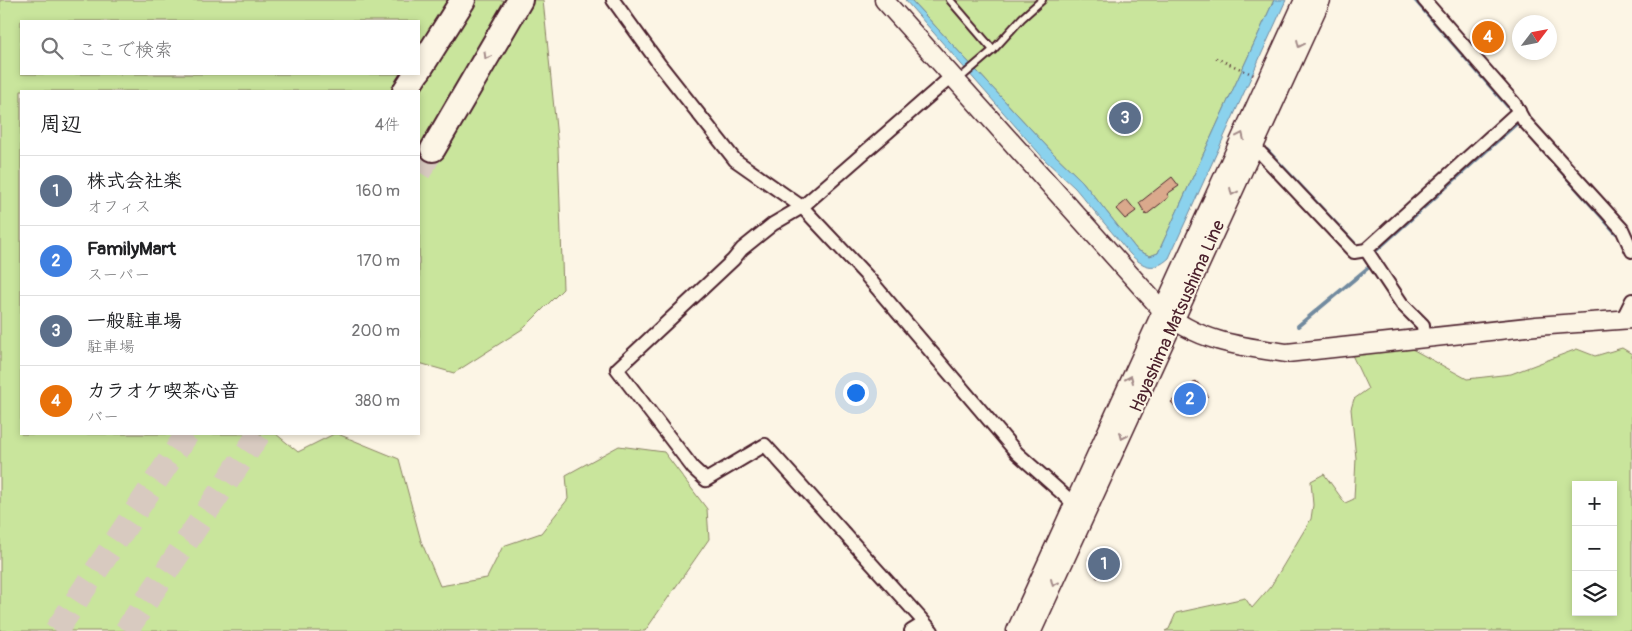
<!DOCTYPE html>
<html lang="ja">
<head>
<meta charset="utf-8">
<style>
  body { margin:0; font-family:Pangolin,"Klee One",sans-serif; background:#f6f6f6; color:#202124 }
  .controls { position:absolute; right:15px; bottom:15px; display:grid; overflow:hidden; border-radius:0px; box-shadow:0 2px 8px #0003 }
  .controls button { width:45px; height:45px; display:grid; place-items:center; padding:0; border:0; border-bottom:1px solid #e0e0e0; background:#fff; color:#202124; font:25px sans-serif }
  .compass { position:absolute; left:1512px; top:15px; width:45px; height:45px; border-radius:50%; background:#fff; box-shadow:0 2px 8px #0003; rotate:58deg }
  .you { position:absolute; left:855px; top:392px; width:18px; height:18px; margin:-12px; border:4px solid #fff; border-radius:50%; background:#1a73e8; box-shadow:0 0 0 8px #1a73e833 }
  .badge { display:grid; place-items:center; width:32px; height:32px; border-radius:50%; background:#2563eb; color:#fff; font-size:16px; font-weight:700 }
  .pin { position:absolute; translate:-50% -50%; border:2px solid #fff; box-shadow:0 1px 5px #0006 }
  .list { margin:0; padding:0; list-style:none }
  h2 { display:flex; justify-content:space-between; align-items:center; height:65px; margin:0; padding:0 20px; font-size:21px }
  h2 small { font-size:16px; font-weight:400; color:#757577 }
  .list li { display:grid; grid-template-columns:32px 1fr auto; gap:15px; align-items:center; box-sizing:border-box; height:70px; padding:0 20px; border-top:1px solid #e0e0e0 }
  .list b { display:block; font-size:19px; white-space:nowrap }
  .list p { margin:0; font-size:16px; white-space:nowrap; color:#757577 }
  .list em { font-size:16px; font-style:normal; color:#757577 }
  .icon { flex:none; width:28px; height:28px; fill:none; stroke:currentColor; stroke-width:2; stroke-linecap:round; stroke-linejoin:round }
  .map { position:relative; flex:none; width:1632px; height:631px; overflow:hidden }
  .search { position:absolute; background:#fff; box-shadow:0 2px 8px #0003; left:20px; top:20px; width:400px; height:55px; display:flex; align-items:center; gap:12px; box-sizing:border-box; padding:0 18px; border-radius:0px; color:#757577; font-size:19px }
  .panel { position:absolute; background:#fff; box-shadow:0 2px 8px #0003; left:20px; top:90px; width:400px; height:345px; border-radius:0px }
  .map>svg:first-child { display:block }
</style>
</head>
<body>
<div class="map">
<svg width="1632" height="631" viewBox="0 0 1632 631">
  <rect width="100%" height="100%" fill="#fcf5e5"/>
  <filter id="ink" filterUnits="userSpaceOnUse"><feTurbulence type="fractalNoise" baseFrequency=".02" numOctaves="2"/><feDisplacementMap in="SourceGraphic" scale="10" xChannelSelector="R" yChannelSelector="G"/><feConvolveMatrix kernelMatrix="1 2 1 2 8 2 1 2 1" color-interpolation-filters="sRGB"/></filter>
  <g filter="url(#ink)">
    <!-- green -->
    <g fill="#c9e59c" stroke="#8a8264" fill-rule="evenodd">
      <path d="M0,0H543L558,148L563,289L524,328L454,373L419,363V91H21V434H276L298,452L334,434H338L399,459L421,541L440,586L487,578L503,546L541,533L568,499L566,475L619,446L664,452L707,509L709,539L645,631H0ZM21,21H419V74H21Z"/>
      <polygon points="911,0 1274,0 1158,253 1150,256 1137,250 1082,181 1053,153"/>
      <path d="M1622,348L1632,354V631H1165L1169,629L1176,613L1245,598L1252,608L1271,586L1311,519L1313,505L1311,481L1324,474L1345,503L1354,499L1356,458L1351,409L1354,399L1368,389L1352,355L1412,349L1467,379L1511,374L1577,349L1595,356ZM1576,485H1613V612H1576Z"/>
    </g>
    <!-- water -->
    <path fill="#8bd2ed" stroke="#718a9f" d="M905,0H911L1053,153L1082,181L1137,250L1150,256L1158,253L1274,0H1286L1169,258C1154,272 1143,267 1130,254L1075,188L1045,160Z"/>
    <g fill="none" stroke-linecap="round" stroke-linejoin="round">
      <!-- stream -->
      <g stroke="#718a9f" stroke-width="4">
        <polyline points="1415,0 1511,110"/>
        <polyline points="1515,119 1616,233"/>
        <polyline points="1267,150 1356,245"/>
        <polyline points="1371,255 1517,123"/>
        <polyline points="1365,259 1378,278"/>
        <polyline points="1298,326 1369,267"/>
      </g>
    </g>
    <!-- building -->
    <g fill="#daa98c" stroke="#4a1f2b">
      <polygon points="1487,23 1501,40 1489,51 1474,33"/>
      <polygon points="1172,177 1179,186 1167,194 1169,197 1146,215 1139,203"/>
      <polygon points="1127,200 1136,211 1125,219 1116,209"/>
      <polygon points="1196,381 1208,396 1184,416 1171,402"/>
      <polygon points="1107,550 1116,570 1097,578 1088,559"/>
    </g>
    <g fill="none" stroke-linecap="round" stroke-linejoin="round">
      <!-- highway-tunnel -->
      <g stroke="#d8cac0" stroke-width="24" stroke-dasharray="24 12" stroke-linecap="butt">
        <polyline points="419,172 433,149"/>
        <polyline points="56,631 187,434"/>
        <polyline points="126,631 259,434"/>
      </g>
      <!-- lane casing -->
      <g stroke="#4a1f2b" stroke-width="10">
        <g id="lane">
          <polyline points="950,0 993,50"/>
          <polyline points="958,80 993,50 1022,18 1042,0"/>
        </g>
      </g>
      <!-- street casing -->
      <g stroke="#4a1f2b" stroke-width="16">
        <g id="street">
          <polyline points="613,0 660,65 735,160 802,207 865,274 1017,453 1073,503"/>
          <polyline points="1424,0 1514,103 1524,121 1622,229 1632,251"/>
          <polyline points="1254,146 1354,252 1366,250 1519,111"/>
          <polyline points="1366,250 1402,304 1423,325 1424,337"/>
          <polyline points="1622,320 1632,300"/>
          <polyline points="911,631 924,623"/>
          <polyline points="932,631 765,445 706,480 693,468 617,369 733,260 742,249 773,224 802,207 952,76"/>
        </g>
      </g>
      <!-- secondary casing -->
      <g stroke="#4a1f2b" stroke-width="21">
        <g id="secondary">
          <path d="M884,0L1161,309C1194,341 1243,347 1287,353L1536,326L1632,319"/>
          <polyline points="1016,631 1304,0"/>
          <polyline points="1032,631 1321,0"/>
        </g>
      </g>
      <!-- highway casing -->
      <g stroke="#4a1f2b" stroke-width="28">
        <g id="highway">
          <polyline points="419,70 463,0"/>
          <polyline points="405,91 416,74"/>
          <polyline points="433,149 520,0"/>
        </g>
      </g>
      <!-- path -->
      <polyline stroke="#4a1f2b" stroke-width="2.5" stroke-dasharray="1 4" stroke-linecap="butt" points="1216,58 1254,75"/>
      <!-- lane -->
      <use href="#lane" stroke="#fcf5e5" stroke-width="6"/>
      <!-- street -->
      <use href="#street" stroke="#fcf5e5" stroke-width="12"/>
      <!-- secondary -->
      <use href="#secondary" stroke="#fcf5e5" stroke-width="18"/>
      <!-- highway -->
      <use href="#highway" stroke="#fcf5e5" stroke-width="24"/>
    </g>
    <!-- one-way arrows -->
    <defs><path id="oneway-chevron" d="M-2-3.5L2.5 0L-2 3.5" fill="none" stroke-width="1.6" stroke-linecap="round" stroke-linejoin="round" transform="scale(1.25)"/></defs>
    <g stroke="#a38a88">
      <use href="#oneway-chevron" transform="translate(1300 44) rotate(115)"/>
      <use href="#oneway-chevron" transform="translate(487 56) rotate(120)"/>
      <use href="#oneway-chevron" transform="translate(1241 136) rotate(-65)"/>
      <use href="#oneway-chevron" transform="translate(1233 192) rotate(115)"/>
      <use href="#oneway-chevron" transform="translate(1130 379) rotate(-66)"/>
      <use href="#oneway-chevron" transform="translate(1123 436) rotate(114)"/>
      <use href="#oneway-chevron" transform="translate(1054 583) rotate(114)"/>
    </g>
  </g>
  <g text-anchor="middle" stroke-width="4" stroke-linejoin="round" paint-order="stroke">
    <!-- street labels -->
    <g font-size="18" fill="#4a1f2b" stroke="#fcf5e5">
      <text transform="translate(1177 316) rotate(-66)" y="6">Hayashima Matsushima Line</text>
    </g>
  </g>
</svg>
<div class="controls">
<button>+</button>
<button>−</button>
<button><svg class="icon" aria-label="layers" viewBox="0 0 24 24"><path d="M12 4l9 5-9 5-9-5zM3 14l9 5 9-5"/></svg></button>
</div>
<svg class="compass" viewBox="-18 -18 36 36"><path d="M0-13l5 13h-10z" fill="#e53935"/><path d="M0 13l5-13h-10z" fill="#757577"/></svg>
<div class="you"></div>
<div class="pin badge" style="left:1104px;top:564px;background:#5c6f8a">1</div>
<div class="pin badge" style="left:1190px;top:399px;background:#3f7fe0">2</div>
<div class="pin badge" style="left:1125px;top:118px;background:#5c6f8a">3</div>
<div class="pin badge" style="left:1488px;top:37px;background:#e8710a">4</div>
<div class="search"><svg class="icon" aria-label="search" viewBox="0 0 24 24"><circle cx="10" cy="10" r="6"/><path d="M15 15l6 6"/></svg>ここで検索</div>
<section class="panel">
<h2>周辺<small>4件</small></h2>
<ul class="list">
<li><span class="badge" style="background:#5c6f8a">1</span><div><b>株式会社楽</b><p>オフィス</p></div><em>160 m</em></li>
<li><span class="badge" style="background:#3f7fe0">2</span><div><b>FamilyMart</b><p>スーパー</p></div><em>170 m</em></li>
<li><span class="badge" style="background:#5c6f8a">3</span><div><b>一般駐車場</b><p>駐車場</p></div><em>200 m</em></li>
<li><span class="badge" style="background:#e8710a">4</span><div><b>カラオケ喫茶心音</b><p>バー</p></div><em>380 m</em></li>
</ul>
</section>
</div>
</body>
</html>
